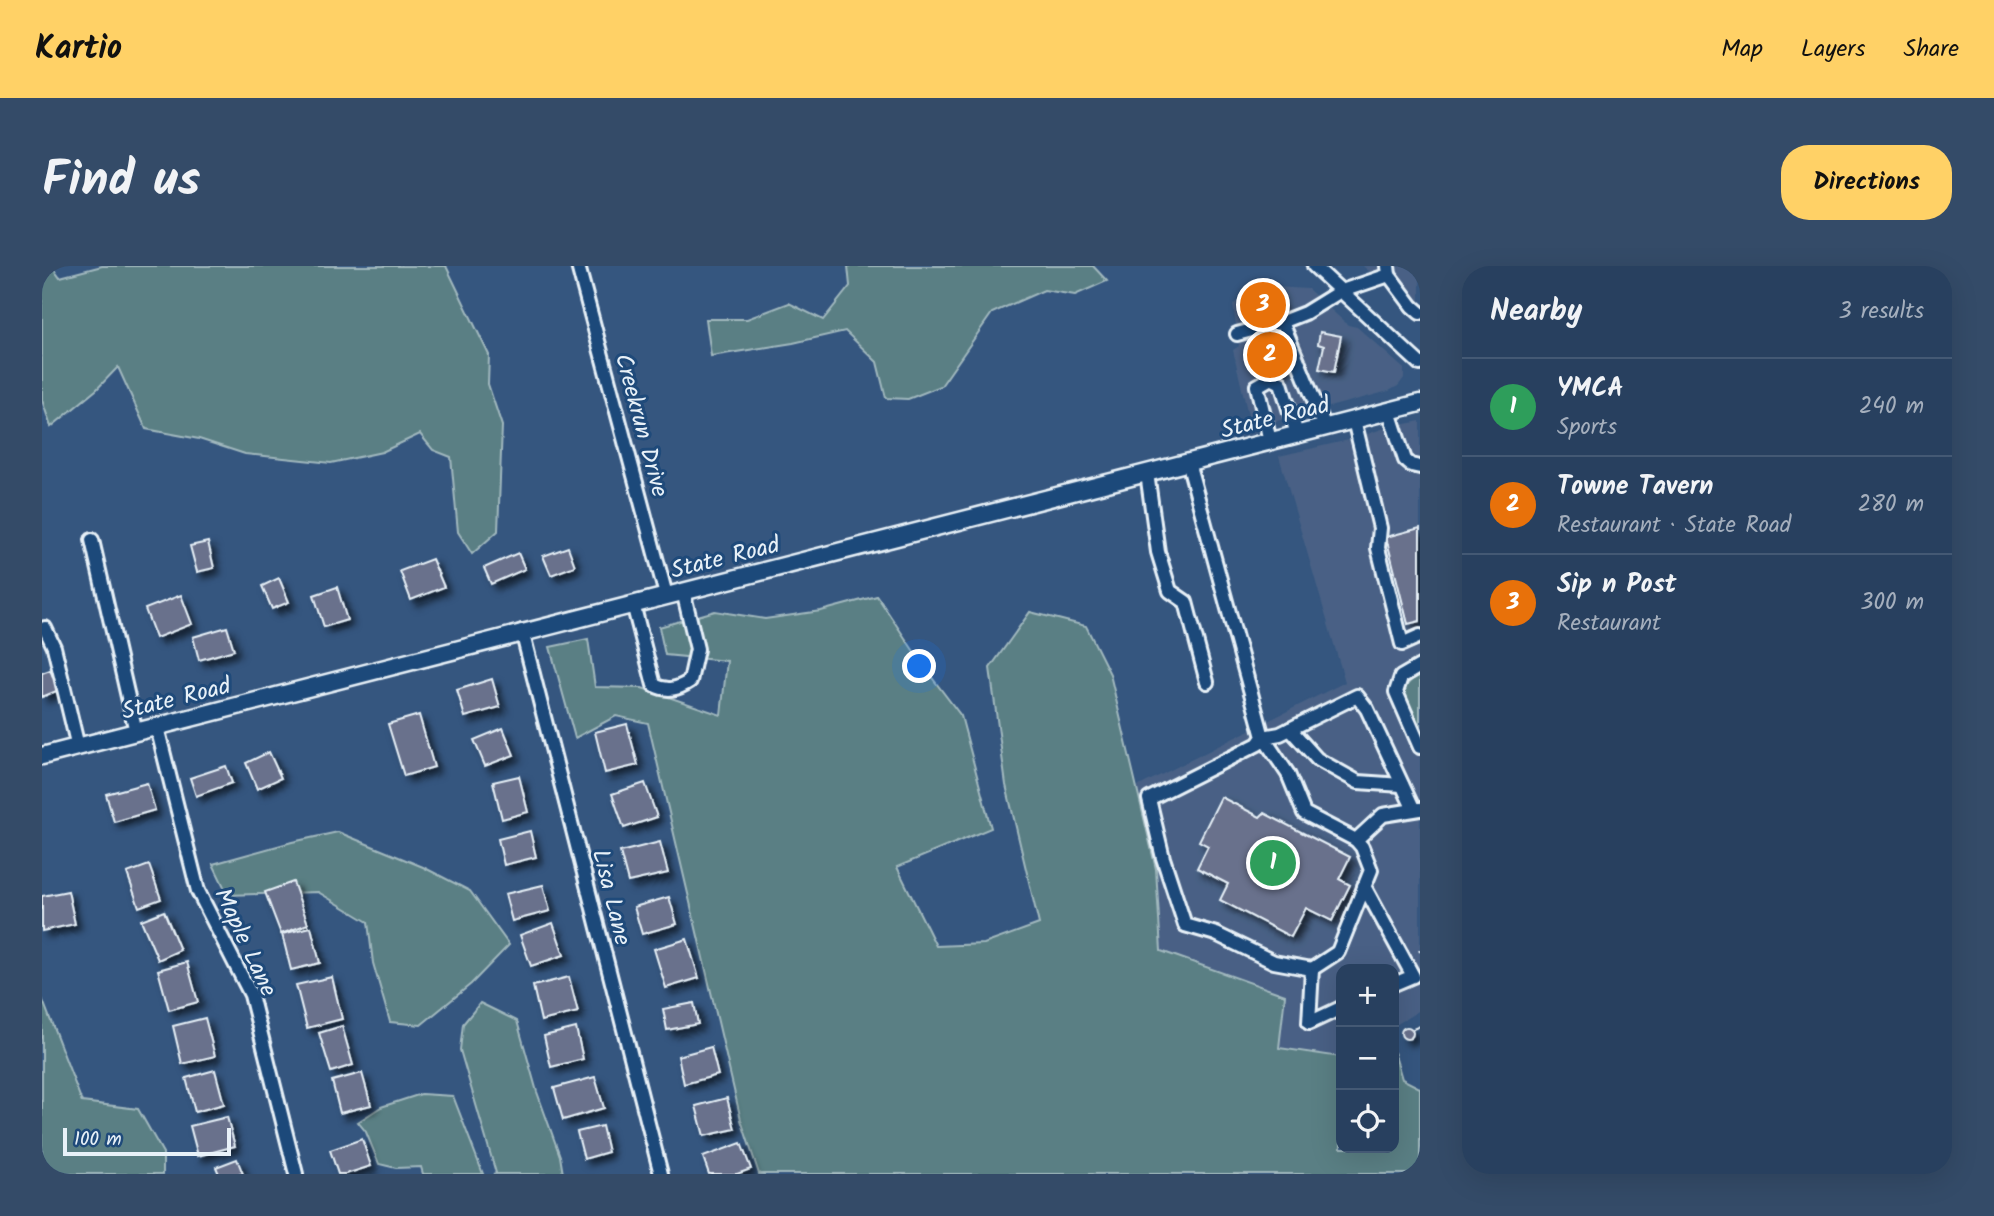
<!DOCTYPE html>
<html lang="en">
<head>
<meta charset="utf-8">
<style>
  body { margin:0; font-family:Kalam,sans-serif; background:#344b68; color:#f1f3f6 }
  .controls { position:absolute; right:21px; bottom:21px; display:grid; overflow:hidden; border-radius:14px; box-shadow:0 7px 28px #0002 }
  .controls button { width:63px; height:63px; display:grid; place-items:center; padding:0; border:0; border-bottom:2px solid #445974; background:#28405f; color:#f1f3f6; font:35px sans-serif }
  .scale { position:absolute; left:21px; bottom:18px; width:168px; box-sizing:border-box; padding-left:7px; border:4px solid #e8f1f8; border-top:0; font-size:19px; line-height:24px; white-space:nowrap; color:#e8f1f8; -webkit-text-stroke:5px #1f4a7a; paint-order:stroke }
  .you { position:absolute; left:878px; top:401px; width:24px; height:24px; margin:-18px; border:5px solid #fff; border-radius:50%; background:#1a73e8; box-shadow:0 0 0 10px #1a73e833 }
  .badge { display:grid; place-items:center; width:46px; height:46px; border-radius:50%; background:#ffd166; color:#fff; font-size:23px; font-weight:700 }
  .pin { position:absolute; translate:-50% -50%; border:4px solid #fff; box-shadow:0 2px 7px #0006 }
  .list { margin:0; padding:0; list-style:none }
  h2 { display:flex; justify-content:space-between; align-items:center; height:91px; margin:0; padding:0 28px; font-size:30px }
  h2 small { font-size:23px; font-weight:400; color:#a5afbd }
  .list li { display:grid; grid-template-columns:46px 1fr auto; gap:21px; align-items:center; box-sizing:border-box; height:98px; padding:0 28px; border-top:2px solid #445974 }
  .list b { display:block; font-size:26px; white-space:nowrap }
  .list p { margin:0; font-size:23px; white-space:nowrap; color:#a5afbd }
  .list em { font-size:23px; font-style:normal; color:#a5afbd }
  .icon { flex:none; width:38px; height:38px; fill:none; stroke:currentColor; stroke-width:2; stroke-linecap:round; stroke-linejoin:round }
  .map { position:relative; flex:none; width:1378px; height:908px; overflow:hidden; border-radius:28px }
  header { display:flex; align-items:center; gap:42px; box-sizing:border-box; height:98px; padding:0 35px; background:#ffd166; color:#111 }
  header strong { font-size:33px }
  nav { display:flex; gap:38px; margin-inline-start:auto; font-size:24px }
  .intro { display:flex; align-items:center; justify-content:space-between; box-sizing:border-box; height:168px; padding:0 42px }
  h1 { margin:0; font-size:49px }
  .button { padding:18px 32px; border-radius:28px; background:#ffd166; color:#111; font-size:24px; font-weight:700 }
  main { display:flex; gap:42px; padding:0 42px }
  aside { flex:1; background:#28405f; border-radius:28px; box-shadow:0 7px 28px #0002 }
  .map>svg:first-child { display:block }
</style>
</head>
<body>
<header>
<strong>Kartio</strong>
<nav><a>Map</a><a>Layers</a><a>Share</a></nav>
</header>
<div class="intro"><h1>Find us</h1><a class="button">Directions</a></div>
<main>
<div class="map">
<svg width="1378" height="908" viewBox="0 0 1378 908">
  <defs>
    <filter id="shadow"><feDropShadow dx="5.5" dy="5.5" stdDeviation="3.5" flood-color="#0009"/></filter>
  </defs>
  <rect width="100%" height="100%" fill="#35567f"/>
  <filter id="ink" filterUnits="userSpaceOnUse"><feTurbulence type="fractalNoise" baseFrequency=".0143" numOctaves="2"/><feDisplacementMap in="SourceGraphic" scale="14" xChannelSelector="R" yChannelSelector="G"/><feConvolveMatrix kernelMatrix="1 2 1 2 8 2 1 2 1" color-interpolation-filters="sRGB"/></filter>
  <g filter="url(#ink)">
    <!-- built -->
    <g fill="#486185">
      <polygon points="1321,0 1378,0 1378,50"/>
      <polygon points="1233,21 1266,23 1306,59 1315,61 1362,103 1362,112 1356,120 1347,125 1209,162 1191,84 1197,80 1191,39 1202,29"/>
      <polygon points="1378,155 1378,744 1352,760 1352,703 1299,703 1299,791 1237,782 1243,729 1119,686 1114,603 1095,521 1303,416 1237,190 1311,173 1340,163"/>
    </g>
    <!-- green -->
    <g fill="#5a7f84" stroke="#a1b8be" stroke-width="2">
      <polygon points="0,0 10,0 18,11 60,0 404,0 447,89 446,118 460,160 456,265 430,288 416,266 409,191 391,184 378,168 340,186 289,197 203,188 157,173 104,163 76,101 54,124 9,161 0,134"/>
      <polygon points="806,0 1051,0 1065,15 1033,29 1002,24 950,47 899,120 866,133 844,132 835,96 803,65 751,77 669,90 664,53 705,53 747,37 781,54 808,20"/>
      <polygon points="835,330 885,405 919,450 949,562 855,601 894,680 942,678 997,658 964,519 948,402 988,346 1044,360 1068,408 1114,603 1119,685 1243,729 1237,782 1299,791 1299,882 1352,882 1352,786 1360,813 1378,822 1378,908 717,908 699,854 606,457 574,450 533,472 508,381 546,373 553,421 600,422 679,449 685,395 623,389 617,361 673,345 723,353 779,345"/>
      <path d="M1378,409V469C1368,448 1348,422 1378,409Z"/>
      <polygon points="296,566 381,601 428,625 467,679 429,718 379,759 348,756 331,697 326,656 276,626 186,629 171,598 250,576"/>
      <polygon points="0,732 40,836 96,843 121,887 121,908 0,908"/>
      <polygon points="438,737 475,755 495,826 518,890 521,908 451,908 454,907 418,784 421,758"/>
      <polygon points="379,828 411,830 441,908 381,908 379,901 354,902 337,898 324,866 316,856 339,841"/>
    </g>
    <!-- building -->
    <g fill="#69718c" stroke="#e8f1f8" stroke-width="2" filter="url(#shadow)">
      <polygon points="1232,23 1239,46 1209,55 1202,31"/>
      <polygon points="1278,66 1299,70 1292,106 1277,103 1282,80 1276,78"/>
      <polygon points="1234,71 1242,102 1223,107 1215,76"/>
      <polygon points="1378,262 1378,355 1366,358 1344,271"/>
      <polygon points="166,276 172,302 155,306 148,280"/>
      <polygon points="526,281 533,300 509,309 501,290"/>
      <polygon points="476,287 483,303 449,318 442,302"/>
      <polygon points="390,293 402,321 369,334 358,305"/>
      <polygon points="237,312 247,336 230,343 220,320"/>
      <polygon points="295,321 305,354 282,361 272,329"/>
      <polygon points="139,329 150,358 114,372 103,343"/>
      <polygon points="185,361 192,384 157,394 151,371"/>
      <polygon points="8,404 17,424 0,431 0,407"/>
      <polygon points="450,413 458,441 423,451 415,424"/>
      <polygon points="377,449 392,501 362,510 346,458"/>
      <polygon points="585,458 596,499 563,507 553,466"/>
      <polygon points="461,462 472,489 443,500 432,474"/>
      <polygon points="227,486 239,512 215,523 204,497"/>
      <polygon points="184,500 190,517 154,530 148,512"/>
      <polygon points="477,510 486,546 460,553 451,516"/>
      <polygon points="105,517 113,544 72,556 64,528"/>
      <polygon points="603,517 615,551 582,562 570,528"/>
      <polygon points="1179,531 1218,551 1222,547 1308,591 1297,613 1308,619 1290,655 1264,642 1249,671 1178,634 1186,618 1155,602 1166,580 1157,575"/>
      <polygon points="488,565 494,591 462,599 456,573"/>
      <polygon points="618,576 626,607 586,616 578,586"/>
      <polygon points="107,599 119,633 97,641 85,607"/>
      <polygon points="251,616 266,658 239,668 223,626"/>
      <polygon points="501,619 508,645 470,655 463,628"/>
      <polygon points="26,625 33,658 0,665 0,630"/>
      <polygon points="627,631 635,658 600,668 592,641"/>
      <polygon points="122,645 138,684 116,694 99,654"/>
      <polygon points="511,657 522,689 489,700 478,669"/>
      <polygon points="269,661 278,697 249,704 240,668"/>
      <polygon points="645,673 657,712 624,722 612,683"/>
      <polygon points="145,696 156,736 127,744 116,704"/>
      <polygon points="290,711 300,753 265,762 254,719"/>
      <polygon points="527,711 536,746 499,755 491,720"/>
      <polygon points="652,737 656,758 625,764 621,743"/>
      <polygon points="163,752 173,790 140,798 131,760"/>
      <polygon points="300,760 311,799 289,806 277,767"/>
      <circle cx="1365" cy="767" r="6"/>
      <polygon points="534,762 541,793 509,801 502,770"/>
      <polygon points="669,781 676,809 642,818 636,790"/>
      <polygon points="173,804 182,838 153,846 144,812"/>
      <polygon points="320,807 329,839 298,847 290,815"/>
      <polygon points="553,811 562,842 521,854 512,822"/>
      <polygon points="685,832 693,863 662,870 654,840"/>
      <polygon points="185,851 193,880 156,890 148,860"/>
      <polygon points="560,860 566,886 542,893 535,866"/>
      <polygon points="320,873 329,900 304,908 296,908 288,884"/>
      <polygon points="699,877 709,903 695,908 667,908 661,891"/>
      <polygon points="195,893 201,908 177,908 174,901"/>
    </g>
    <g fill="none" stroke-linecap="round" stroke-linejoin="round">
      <!-- minor casing -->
      <g stroke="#e8f1f8" stroke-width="18">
        <g id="minor">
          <polyline points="536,0 624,329"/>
          <polyline points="1272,0 1378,98"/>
          <polyline points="1347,9 1370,40 1378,47"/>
          <polyline points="1240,56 1283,161"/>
          <polyline points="1195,68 1240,56 1263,47 1297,26 1347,9 1346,0"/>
          <polyline points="1347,145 1363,194 1369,199 1378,201"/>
          <polyline points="1312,154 1338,262 1336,282 1360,378 1378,370"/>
          <polyline points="1228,175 1215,120 1229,112 1239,117 1255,168"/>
          <polyline points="1146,196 1221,471 1216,478 1107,533 1121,592 1143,659 1174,668 1232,696 1270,703"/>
          <polyline points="1105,207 1116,286 1128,325 1144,336 1165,416"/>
          <polyline points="50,274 94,466"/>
          <path d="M591,338L612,419C626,426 636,423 648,415L655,383L641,325"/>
          <polyline points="3,362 12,381 36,481"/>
          <polyline points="480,365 619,908"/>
          <polyline points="1378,400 1359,411 1354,426 1378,481"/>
          <polyline points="115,461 156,625 209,729 254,908"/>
          <polyline points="1248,463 1275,493 1316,516 1360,519"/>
          <polyline points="1372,544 1325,443 1315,430 1238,468 1221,471 1246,508 1262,547 1314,574 1341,549 1378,543"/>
          <polyline points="1322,620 1371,710 1352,718"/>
          <polyline points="1299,742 1267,757 1270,703 1296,686 1329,604 1320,581 1314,574"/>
        </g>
      </g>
      <!-- major casing -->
      <g stroke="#e8f1f8" stroke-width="21">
        <polyline id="major" points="0,490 1378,137"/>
      </g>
      <!-- path -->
      <g stroke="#e8f1f8" stroke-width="2" stroke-dasharray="7 5" stroke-linecap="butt">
        <polyline points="1377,684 1378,686"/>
        <polyline points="1371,763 1378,760"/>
      </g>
      <!-- minor -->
      <use href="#minor" stroke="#1f4a7a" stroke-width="12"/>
      <!-- major -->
      <use href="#major" stroke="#1f4a7a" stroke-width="16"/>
    </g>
  </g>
  <g text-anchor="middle" stroke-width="6" stroke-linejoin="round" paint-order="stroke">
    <!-- street labels -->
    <g font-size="24" fill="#e8f1f8" stroke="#1f4a7a">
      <text transform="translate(1233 151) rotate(-14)" y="8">State Road</text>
      <text transform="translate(600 159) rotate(75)" y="8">Creekrun Drive</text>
      <text transform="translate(683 291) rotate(-14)" y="8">State Road</text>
      <text transform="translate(134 432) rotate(-14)" y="8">State Road</text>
      <text transform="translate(570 631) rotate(76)" y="8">Lisa Lane</text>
      <text transform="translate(204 676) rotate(65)" y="8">Maple Lane</text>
    </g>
  </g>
</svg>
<div class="controls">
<button>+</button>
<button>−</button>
<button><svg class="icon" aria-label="locate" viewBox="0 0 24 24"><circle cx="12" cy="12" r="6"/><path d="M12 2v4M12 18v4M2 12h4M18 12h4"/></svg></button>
</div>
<div class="scale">100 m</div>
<div class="you"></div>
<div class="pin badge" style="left:1231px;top:597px;background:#2e9e5b">1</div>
<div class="pin badge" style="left:1228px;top:89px;background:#e8710a">2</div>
<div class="pin badge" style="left:1221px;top:39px;background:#e8710a">3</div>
</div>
<aside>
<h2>Nearby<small>3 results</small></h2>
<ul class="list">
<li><span class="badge" style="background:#2e9e5b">1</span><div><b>YMCA</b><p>Sports</p></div><em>240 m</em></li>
<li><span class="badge" style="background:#e8710a">2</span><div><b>Towne Tavern</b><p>Restaurant · State Road</p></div><em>280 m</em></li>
<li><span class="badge" style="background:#e8710a">3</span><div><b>Sip n Post</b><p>Restaurant</p></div><em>300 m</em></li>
</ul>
</aside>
</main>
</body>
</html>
